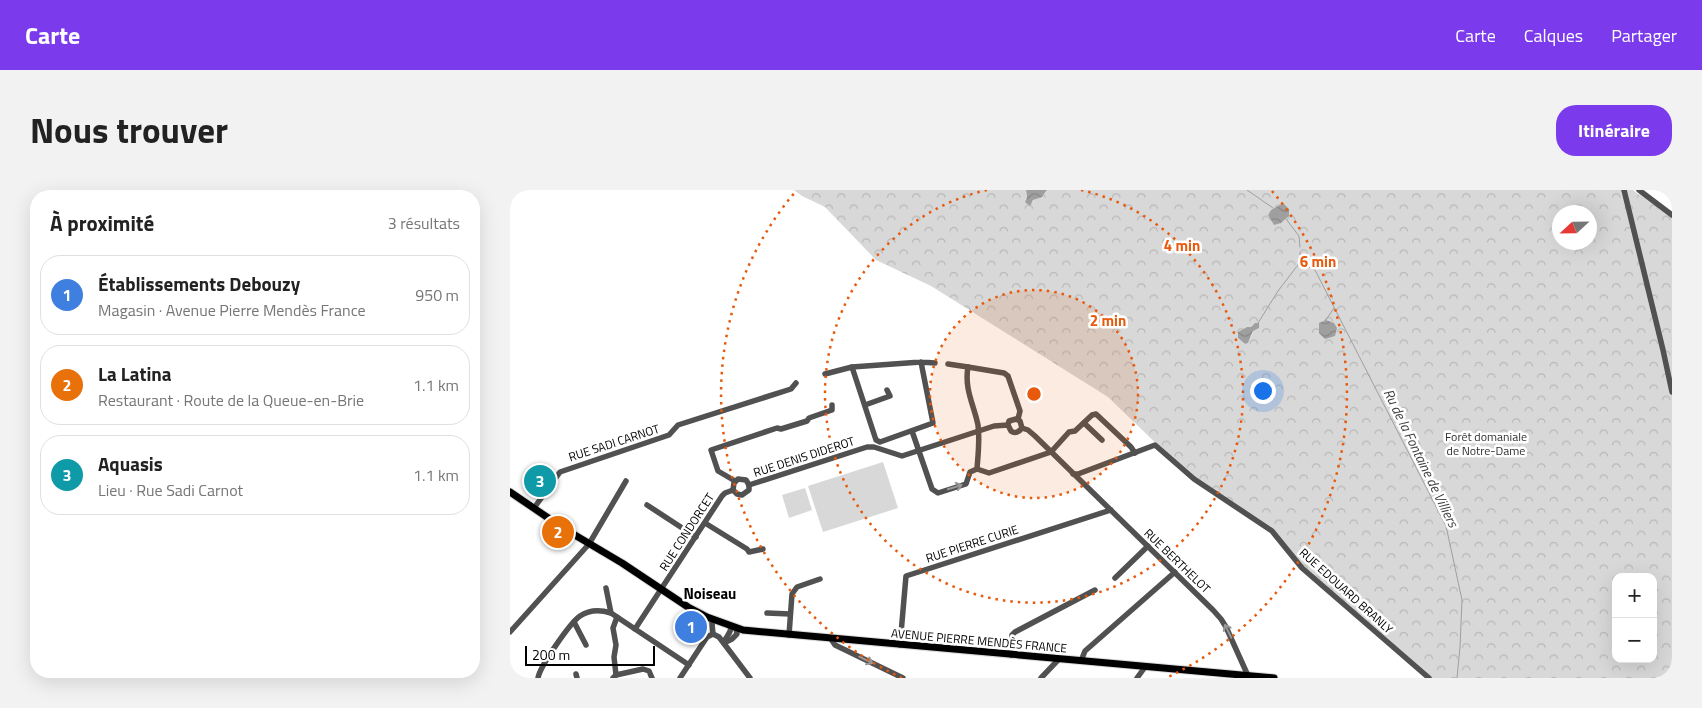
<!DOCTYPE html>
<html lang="fr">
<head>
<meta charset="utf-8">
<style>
  body { margin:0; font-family:"Titillium Web",sans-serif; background:#f2f2f2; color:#222 }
  .controls { position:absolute; right:15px; bottom:15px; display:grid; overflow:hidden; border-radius:10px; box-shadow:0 5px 20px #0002 }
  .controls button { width:45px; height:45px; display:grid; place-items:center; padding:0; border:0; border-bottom:1px solid #e0e0e0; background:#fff; color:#222; font:25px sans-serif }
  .compass { position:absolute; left:1042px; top:15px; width:45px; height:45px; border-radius:50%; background:#fff; box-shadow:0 5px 20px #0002; rotate:248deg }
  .scale { position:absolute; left:15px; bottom:12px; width:130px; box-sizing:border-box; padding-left:5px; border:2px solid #000; border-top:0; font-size:14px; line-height:18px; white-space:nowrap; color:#000; -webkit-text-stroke:4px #fff; paint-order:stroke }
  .you { position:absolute; left:752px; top:200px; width:18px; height:18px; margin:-12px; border:4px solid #fff; border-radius:50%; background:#1a73e8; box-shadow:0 0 0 8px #1a73e833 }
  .badge { display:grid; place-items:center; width:32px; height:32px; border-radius:50%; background:#7c3aed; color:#fff; font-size:16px; font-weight:700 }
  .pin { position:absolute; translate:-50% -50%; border:2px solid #fff; box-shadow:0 1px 5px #0006 }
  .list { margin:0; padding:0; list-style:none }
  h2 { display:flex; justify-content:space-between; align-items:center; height:65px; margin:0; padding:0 20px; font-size:21px }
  h2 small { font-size:16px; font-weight:400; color:#767676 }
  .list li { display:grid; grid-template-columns:32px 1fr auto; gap:15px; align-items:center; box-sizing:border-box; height:80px; margin:0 10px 10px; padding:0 10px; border:1px solid #e0e0e0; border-radius:20px }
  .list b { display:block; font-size:19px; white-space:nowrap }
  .list p { margin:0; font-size:16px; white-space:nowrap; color:#767676 }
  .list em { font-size:16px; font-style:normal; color:#767676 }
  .map { position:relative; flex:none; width:1162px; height:488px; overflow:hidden; border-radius:20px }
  header { display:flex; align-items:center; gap:30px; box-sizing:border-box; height:70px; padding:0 25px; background:#7c3aed; color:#fff }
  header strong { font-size:24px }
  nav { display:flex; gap:28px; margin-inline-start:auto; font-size:18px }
  .intro { display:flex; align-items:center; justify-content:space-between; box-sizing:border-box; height:120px; padding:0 30px }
  h1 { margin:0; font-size:35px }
  .button { padding:12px 22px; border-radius:20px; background:#7c3aed; color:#fff; font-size:18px; font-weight:700 }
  main { display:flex; gap:30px; padding:0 30px }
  aside { flex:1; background:#fff; border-radius:20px; box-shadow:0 5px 20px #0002 }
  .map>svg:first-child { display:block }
</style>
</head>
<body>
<header>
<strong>Carte</strong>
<nav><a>Carte</a><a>Calques</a><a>Partager</a></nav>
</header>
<div class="intro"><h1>Nous trouver</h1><a class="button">Itinéraire</a></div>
<main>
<aside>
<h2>À proximité<small>3 résultats</small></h2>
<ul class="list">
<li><span class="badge" style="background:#3f7fe0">1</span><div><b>Établissements Debouzy</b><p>Magasin · Avenue Pierre Mendès France</p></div><em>950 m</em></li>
<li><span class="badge" style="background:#e8710a">2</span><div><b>La Latina</b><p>Restaurant · Route de la Queue-en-Brie</p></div><em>1.1 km</em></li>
<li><span class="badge" style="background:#0f9aa8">3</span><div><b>Aquasis</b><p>Lieu · Rue Sadi Carnot</p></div><em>1.1 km</em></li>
</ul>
</aside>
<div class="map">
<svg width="1162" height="488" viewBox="0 0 1162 488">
  <defs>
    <pattern id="forest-crowns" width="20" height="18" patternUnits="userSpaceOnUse" patternTransform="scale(1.25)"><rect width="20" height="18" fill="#d8d8d8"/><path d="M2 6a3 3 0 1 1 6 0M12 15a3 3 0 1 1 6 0" fill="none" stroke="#b8b8b8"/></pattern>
    <pattern id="water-waves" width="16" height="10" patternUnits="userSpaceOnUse" patternTransform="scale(1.25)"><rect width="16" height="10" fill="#9f9f9f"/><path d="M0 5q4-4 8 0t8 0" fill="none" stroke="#878787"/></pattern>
  </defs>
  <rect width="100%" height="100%" fill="#fff"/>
  <!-- forest -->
  <path fill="url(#forest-crowns)" fill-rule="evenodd" d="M284,0H516L517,7L515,10L522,12C526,6 534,8 537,0H1123L1128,4L1132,6L1162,25V488H920L794,377L763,341L684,290L598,207L421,96L366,70L315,17L292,6ZM773,13L778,27L771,33L759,27L758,25L761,20ZM1050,22H1080V52H1050ZM744,134C745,140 741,147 738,153L735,154L728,148V142L737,137H741ZM1106,387H1143V469H1106Z"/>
  <!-- garden -->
  <g fill="#d8d8d8">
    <polygon points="373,272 388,318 313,342 298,296"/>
    <polygon points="295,298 302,320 279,328 272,305"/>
  </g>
  <!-- water -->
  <g fill="url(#water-waves)">
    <polygon points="516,0 537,0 532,7 523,10 520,16 515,12 517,7"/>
    <polygon points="773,13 779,19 779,26 771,33 764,35 758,25 761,20"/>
    <polygon points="816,130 824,133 827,138 825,146 815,149 809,143 809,133"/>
    <polygon points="745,133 749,133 749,138 743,141 738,153 735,154 728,148 728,142 737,137 741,137"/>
  </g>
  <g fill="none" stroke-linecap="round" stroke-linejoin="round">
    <!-- stream -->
    <g stroke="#9f9f9f" stroke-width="1">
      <polyline points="737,0 763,18"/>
      <polyline points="776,29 789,46 790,57"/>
      <polyline points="790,63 792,73"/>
      <polyline points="796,76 805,80 936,336 952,410 950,457 947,488"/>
      <polyline points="816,130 824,118"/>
      <polyline points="748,133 768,101 791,71"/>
    </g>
    <!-- major casing -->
    <g stroke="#dbdbdb" stroke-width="9">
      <polyline id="major" points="0,302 53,338 112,373 178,417 197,427 233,440 764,488"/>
    </g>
    <!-- minor -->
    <g stroke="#515151" stroke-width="5.5">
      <polyline points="1114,0 1153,160 1162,202"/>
      <polyline points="1129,0 1162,25"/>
      <polyline points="411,172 423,233 370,252 366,250 342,177 411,172 425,173"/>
      <polyline points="438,174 458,177"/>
      <polyline points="315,184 342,177"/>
      <polyline points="355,215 380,206 377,200"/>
      <polyline points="574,233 592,250"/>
      <polyline points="498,235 499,231 506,229 510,231 512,238"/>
      <path d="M498,235L501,241C505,244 509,242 512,238"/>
      <polyline points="512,238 518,240 525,246 703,420 711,429 716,437 739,488"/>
      <polyline points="402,241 422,299 428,303 456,294 460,282 467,279 479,283 541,262 559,242 565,241 582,225 586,224 621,257 625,263"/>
      <path d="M467,279C468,265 470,249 468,235C464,215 454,199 458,177L494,183L498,186L510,221L508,229"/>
      <polyline points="563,284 568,284 645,255 684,289 762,341 792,378 919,488"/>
      <polyline points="225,291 208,281 201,260 267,238 271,239 297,231 299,228 322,220 322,215"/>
      <polyline points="239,295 357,257 364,257 392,266 484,236 498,235"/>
      <polyline points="223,300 224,293 228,289 236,290 239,295"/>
      <polyline points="223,300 227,304 232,305 239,300 239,295"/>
      <polyline points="137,315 186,347"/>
      <polyline points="24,318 50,282 159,245 168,235 281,199 286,193"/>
      <polyline points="195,333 237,359 239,362 253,359"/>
      <polyline points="605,388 638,356"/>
      <polyline points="96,398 101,423"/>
      <polyline points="257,423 280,424"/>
      <polyline points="64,432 76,455"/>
      <polyline points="202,433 203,444"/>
      <polyline points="125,439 212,306 215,303 223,300"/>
      <polyline points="0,442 79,354 116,291"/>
      <polyline points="203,444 209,447 240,488"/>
      <polyline points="279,445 282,404 287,397 310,389"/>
      <polyline points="321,449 325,455 393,488"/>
      <polyline points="214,453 222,449 227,444 226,438"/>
      <path d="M214,453C216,445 221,445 221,436"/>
      <polyline points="390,455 396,386 601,320"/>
      <polyline points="501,465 502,445 505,442 585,400"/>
      <polyline points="571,471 575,461 665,382"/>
      <polyline points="66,484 67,488"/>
      <polyline points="106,485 104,467 106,455 103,438 107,427"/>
      <path d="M28,488C30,476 60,433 70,426C79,420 91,420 101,423L179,475"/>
      <polyline points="103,488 106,485 133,479 139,481 142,488"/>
      <polyline points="170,488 197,447 203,444"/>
      <polyline points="531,488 549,469"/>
      <polyline points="627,488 635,477"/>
    </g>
    <!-- major -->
    <use href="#major" stroke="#000" stroke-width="7"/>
  </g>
  <!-- one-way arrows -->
  <defs><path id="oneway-shaft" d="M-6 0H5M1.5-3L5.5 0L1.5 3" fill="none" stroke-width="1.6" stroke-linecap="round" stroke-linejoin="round" transform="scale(1.25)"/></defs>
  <g stroke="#979797">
    <use href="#oneway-shaft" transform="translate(445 297) rotate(-17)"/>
    <use href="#oneway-shaft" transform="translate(718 441) rotate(-116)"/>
    <use href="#oneway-shaft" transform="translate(356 470) rotate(26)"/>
  </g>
  <!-- distance rings -->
  <circle cx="524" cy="204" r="104" fill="#e8590c" fill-opacity=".12"/>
  <g fill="none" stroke="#e8590c" stroke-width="2.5" stroke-dasharray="2.5 5">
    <circle cx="524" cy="204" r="104"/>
    <path d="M571 0A209 209 0 1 1 477 0"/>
    <path d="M392 488A313 313 0 0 1 286 1M762 1A313 313 0 0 1 656 488"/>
  </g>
  <g text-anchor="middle" stroke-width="5" stroke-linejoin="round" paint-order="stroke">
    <!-- park labels -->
    <g font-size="12" fill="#2f2f2f" stroke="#fff">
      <text x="976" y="251">Forêt domaniale<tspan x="976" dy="14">de Notre-Dame</tspan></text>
    </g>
    <!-- street labels -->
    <g font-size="12" fill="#000" stroke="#fff">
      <text transform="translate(104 253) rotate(-18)" y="4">RUE SADI CARNOT</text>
      <text transform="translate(294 267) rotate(-18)" y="4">RUE DENIS DIDEROT</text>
      <text transform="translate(177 342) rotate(-57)" y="4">RUE CONDORCET</text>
      <text transform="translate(462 354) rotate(-18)" y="4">RUE PIERRE CURIE</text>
      <text transform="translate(667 371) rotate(44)" y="4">RUE BERTHELOT</text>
      <text transform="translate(836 401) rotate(42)" y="4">RUE EDOUARD BRANLY</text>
      <text transform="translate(469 451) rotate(5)" y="4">AVENUE PIERRE MENDÈS FRANCE</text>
    </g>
    <!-- water labels -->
    <g font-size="14" font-style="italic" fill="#404040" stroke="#fff">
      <text transform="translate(911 268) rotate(64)" y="5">Ru de la Fontaine de Villiers</text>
    </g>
    <!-- quarter labels -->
    <g font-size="15" font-weight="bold" fill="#000" stroke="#fff">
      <text x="200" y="409">Noiseau</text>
    </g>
  </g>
  <circle cx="524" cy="204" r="8" fill="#e8590c" stroke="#fff" stroke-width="2.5"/>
  <g font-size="15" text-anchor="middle" font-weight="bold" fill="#e8590c" stroke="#fff" stroke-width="5" stroke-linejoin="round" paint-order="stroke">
    <text x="672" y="61">4 min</text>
    <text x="808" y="77">6 min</text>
    <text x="598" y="136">2 min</text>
  </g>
</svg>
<div class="controls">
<button>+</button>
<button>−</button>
</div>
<svg class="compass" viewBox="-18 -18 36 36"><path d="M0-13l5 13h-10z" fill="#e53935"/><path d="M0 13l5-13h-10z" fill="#767676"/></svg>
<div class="scale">200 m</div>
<div class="you"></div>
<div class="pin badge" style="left:181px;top:437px;background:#3f7fe0">1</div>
<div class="pin badge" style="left:48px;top:342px;background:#e8710a">2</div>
<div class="pin badge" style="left:30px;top:291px;background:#0f9aa8">3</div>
</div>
</main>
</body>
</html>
